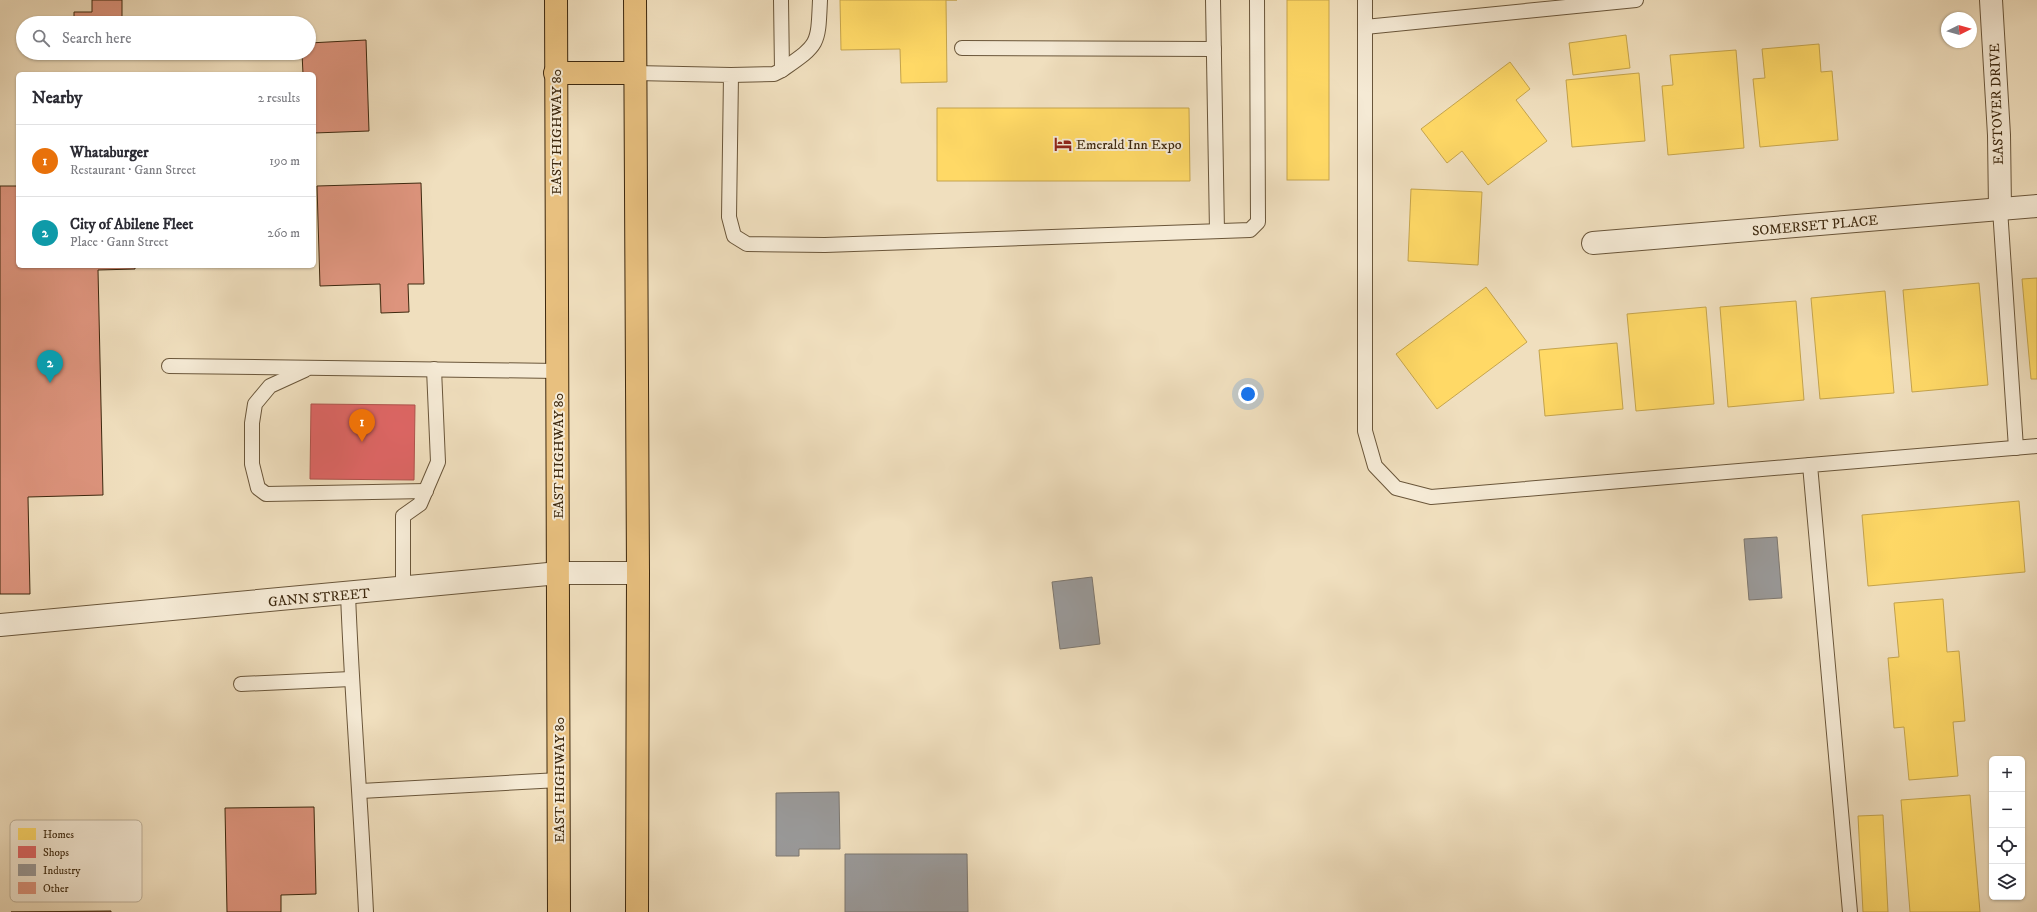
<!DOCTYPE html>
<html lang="en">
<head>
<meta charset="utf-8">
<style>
  body { margin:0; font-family:"IM FELL DW Pica",serif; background:#f2f2f3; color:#2b2b33 }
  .controls { position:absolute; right:12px; bottom:12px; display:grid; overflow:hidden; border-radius:6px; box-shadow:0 1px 3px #0004 }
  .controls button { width:36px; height:36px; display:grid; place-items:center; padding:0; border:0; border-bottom:1px solid #e1e1e2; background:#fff; color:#2b2b33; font:20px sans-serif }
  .compass { position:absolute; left:1941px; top:12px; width:36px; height:36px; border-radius:50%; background:#fff; box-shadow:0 1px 3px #0004; rotate:85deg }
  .you { position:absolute; left:1248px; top:394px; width:14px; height:14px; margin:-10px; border:3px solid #fff; border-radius:50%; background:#1a73e8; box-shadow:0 0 0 6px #1a73e833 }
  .badge { display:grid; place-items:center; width:26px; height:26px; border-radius:50%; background:#8f2418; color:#fff; font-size:13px; font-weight:700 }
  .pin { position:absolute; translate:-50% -33px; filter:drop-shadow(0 1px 2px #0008) }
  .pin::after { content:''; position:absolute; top:21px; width:14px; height:12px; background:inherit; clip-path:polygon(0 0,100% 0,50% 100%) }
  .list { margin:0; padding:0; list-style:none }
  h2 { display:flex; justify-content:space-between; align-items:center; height:52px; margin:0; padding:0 16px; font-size:17px }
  h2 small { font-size:13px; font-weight:400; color:#7c7c81 }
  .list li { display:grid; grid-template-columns:26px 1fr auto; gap:12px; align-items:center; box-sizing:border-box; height:72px; padding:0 16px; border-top:1px solid #e1e1e2 }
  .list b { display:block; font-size:15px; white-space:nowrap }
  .list p { margin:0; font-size:13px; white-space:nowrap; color:#7c7c81 }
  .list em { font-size:13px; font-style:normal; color:#7c7c81 }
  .icon { flex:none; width:22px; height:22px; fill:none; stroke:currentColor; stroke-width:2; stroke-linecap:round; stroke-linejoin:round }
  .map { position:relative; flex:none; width:2037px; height:912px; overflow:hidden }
  .search { position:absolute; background:#fff; box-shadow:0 1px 3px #0004; left:16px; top:16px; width:300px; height:44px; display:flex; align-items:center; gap:10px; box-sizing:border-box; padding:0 14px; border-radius:22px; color:#7c7c81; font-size:15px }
  .panel { position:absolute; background:#fff; box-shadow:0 1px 3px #0004; left:16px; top:72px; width:300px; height:196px; border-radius:6px }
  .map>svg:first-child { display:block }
</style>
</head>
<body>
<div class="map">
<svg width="2037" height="912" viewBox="0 0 2037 912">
  <rect width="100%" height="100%" fill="#f0dfbe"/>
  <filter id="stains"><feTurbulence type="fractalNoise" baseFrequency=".005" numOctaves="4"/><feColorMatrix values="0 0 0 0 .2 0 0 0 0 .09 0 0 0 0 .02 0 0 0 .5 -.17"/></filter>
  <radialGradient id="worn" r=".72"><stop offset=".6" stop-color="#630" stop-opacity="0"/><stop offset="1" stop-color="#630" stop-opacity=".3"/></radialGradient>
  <!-- homes -->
  <g fill="#ffd966" stroke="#c5a44c">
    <polygon points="840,0 957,0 946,0 947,82 901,83 900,49 841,50"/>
    <rect x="1287" y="0" width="42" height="180"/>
    <polygon points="1626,35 1630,68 1573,75 1569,43"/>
    <polygon points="1819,44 1821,72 1832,71 1838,140 1760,147 1753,79 1765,78 1762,49"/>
    <polygon points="1736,50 1744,148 1668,155 1662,86 1673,85 1670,55"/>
    <polygon points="1510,62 1530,89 1516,100 1547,141 1488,185 1462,151 1447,163 1421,129"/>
    <polygon points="1639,73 1645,141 1572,147 1566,80"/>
    <polygon points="937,108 1189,108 1190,181 937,181"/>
    <polygon points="1411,189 1482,192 1478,265 1408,261"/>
    <polygon points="2037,278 2037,379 2031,379 2022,279"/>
    <polygon points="1979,283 1988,385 1912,392 1903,290"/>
    <polygon points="1486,287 1527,342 1437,409 1396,354"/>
    <polygon points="1885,291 1894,393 1820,399 1811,298"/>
    <polygon points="1796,301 1804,400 1728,407 1720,307"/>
    <polygon points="1706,307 1714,404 1636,411 1627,314"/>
    <polygon points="1617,343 1623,409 1545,416 1539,350"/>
    <polygon points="2019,501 2025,572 1868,586 1862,515"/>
    <polygon points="1943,599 1947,652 1959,651 1965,721 1953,722 1958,776 1909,780 1904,727 1894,728 1888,658 1899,657 1894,603"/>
    <polygon points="1970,795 1980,912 1910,912 1901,800"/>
    <polygon points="1883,815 1888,912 1863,912 1858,816"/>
  </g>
  <!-- shops -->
  <polygon fill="#e06666" stroke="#af534c" points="311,404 415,405 414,480 310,479"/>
  <!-- industry -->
  <g fill="#999" stroke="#7d776f">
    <polygon points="1777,537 1782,598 1749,600 1744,539"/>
    <polygon points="1092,577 1100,644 1060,649 1052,582"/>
    <polygon points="839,792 840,849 799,849 799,856 776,856 776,793"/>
    <polygon points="845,854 967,854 968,912 845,912"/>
  </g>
  <!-- building -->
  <g fill="#dd947d" stroke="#3d280e">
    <polygon points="92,0 122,0 122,23 74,23 74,12 92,12"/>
    <polygon points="366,40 369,131 314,133 314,74 303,74 302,53 309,53 309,43"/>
    <polygon points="421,183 424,284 408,284 409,312 381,313 380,284 320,286 317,186"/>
    <polygon points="0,186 18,186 18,266 135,266 135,269 98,270 103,495 28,497 30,594 0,594"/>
    <polygon points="314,807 316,894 281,895 281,912 227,912 225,808"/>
    <polygon points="111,911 111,912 11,912"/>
  </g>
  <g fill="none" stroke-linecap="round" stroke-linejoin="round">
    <!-- service casing -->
    <g stroke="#6a563a" stroke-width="16">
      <g id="service">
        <polyline points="1213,0 1217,231"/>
        <polyline points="1365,0 1365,431 1375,466 1396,488 1431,497 1810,465"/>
        <polyline points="1365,27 1636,0"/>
        <polyline points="962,48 1214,49"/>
        <path d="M782,70C819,44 818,46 820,0"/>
        <polyline points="635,73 731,75 729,217 734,236 747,244 825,245 1250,230 1258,222 1257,0"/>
        <polyline points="731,75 774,74 782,70 781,0"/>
        <polyline points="2000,209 2016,448"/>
        <polyline points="169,366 557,371"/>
        <polyline points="305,370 270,386 255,404 252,423 252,464 258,488 266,494 426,491"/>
        <polyline points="403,589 403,516 420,504 438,462 434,369"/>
        <path d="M348,594C352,700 361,806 366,912"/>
        <polyline points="241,684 351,679"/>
        <polyline points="361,791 559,780"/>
        <polyline points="1850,912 1810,465 2037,446"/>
      </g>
    </g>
    <!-- minor casing -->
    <g stroke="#6a563a" stroke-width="24">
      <g id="minor">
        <polyline points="1991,0 1999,135 2000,209"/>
        <polyline points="1593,243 2037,206"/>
        <polyline points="0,625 559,573 638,573"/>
      </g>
    </g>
    <!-- primary casing -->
    <g stroke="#3d280e" stroke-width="24">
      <g id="primary">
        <polyline points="556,0 559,912"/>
        <polyline points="635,0 638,573 637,912"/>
        <polyline points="555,73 635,73"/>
      </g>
    </g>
    <!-- service -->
    <use href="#service" stroke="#f5ead5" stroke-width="14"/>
    <!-- minor -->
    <use href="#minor" stroke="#f5ead5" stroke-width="22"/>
    <!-- primary -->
    <use href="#primary" stroke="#e8c07f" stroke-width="22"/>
  </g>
  <!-- icons -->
  <defs>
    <g id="hotel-bare" transform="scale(1.38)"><path d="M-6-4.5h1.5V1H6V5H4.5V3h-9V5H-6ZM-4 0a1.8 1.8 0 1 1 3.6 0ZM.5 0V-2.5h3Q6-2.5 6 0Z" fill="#8f2418" stroke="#f5ead5" stroke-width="2.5" paint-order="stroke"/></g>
  </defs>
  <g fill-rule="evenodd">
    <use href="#hotel-bare" x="1063" y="144"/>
  </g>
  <g text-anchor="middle" stroke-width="4" stroke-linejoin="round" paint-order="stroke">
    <!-- street labels -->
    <g font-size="14" fill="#3d280e" stroke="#f5ead5">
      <text transform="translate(1996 104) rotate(-92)" y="5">EASTOVER DRIVE</text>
      <text transform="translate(556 132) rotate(-90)" y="5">EAST HIGHWAY 80</text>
      <text transform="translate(1815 225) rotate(-5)" y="5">SOMERSET PLACE</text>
      <text transform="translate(558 456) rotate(-90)" y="5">EAST HIGHWAY 80</text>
      <text transform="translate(319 597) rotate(-5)" y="5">GANN STREET</text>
      <text transform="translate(559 780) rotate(-90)" y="5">EAST HIGHWAY 80</text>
    </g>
    <!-- poi labels -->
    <g font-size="14" fill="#3d280e" stroke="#f5ead5" text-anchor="start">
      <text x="1076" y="149">Emerald Inn Expo</text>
    </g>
  </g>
  <!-- legend -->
  <rect x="10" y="820" width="132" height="82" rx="6" fill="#f5ead5" stroke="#beb099" stroke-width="1"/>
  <rect x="18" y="828" width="18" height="12" fill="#ffd966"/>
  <rect x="18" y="846" width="18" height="12" fill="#e06666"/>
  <rect x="18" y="864" width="18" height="12" fill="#999"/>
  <rect x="18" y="882" width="18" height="12" fill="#dd947d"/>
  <g font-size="11" fill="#3d280e">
    <text x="43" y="838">Homes</text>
    <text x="43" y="856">Shops</text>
    <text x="43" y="874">Industry</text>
    <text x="43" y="892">Other</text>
  </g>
  <rect width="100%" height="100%" filter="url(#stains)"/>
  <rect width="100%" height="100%" fill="url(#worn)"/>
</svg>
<div class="controls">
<button>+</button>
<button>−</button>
<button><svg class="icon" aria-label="locate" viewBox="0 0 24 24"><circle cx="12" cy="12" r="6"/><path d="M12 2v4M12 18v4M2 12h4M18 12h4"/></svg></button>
<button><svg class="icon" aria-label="layers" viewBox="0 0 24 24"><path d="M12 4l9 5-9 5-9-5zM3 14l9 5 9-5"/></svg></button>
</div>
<svg class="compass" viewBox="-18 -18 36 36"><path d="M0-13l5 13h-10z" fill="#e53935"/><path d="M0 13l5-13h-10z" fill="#7c7c81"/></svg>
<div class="you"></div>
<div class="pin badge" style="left:362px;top:442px;background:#e8710a">1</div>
<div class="pin badge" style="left:50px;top:383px;background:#0f9aa8">2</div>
<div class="search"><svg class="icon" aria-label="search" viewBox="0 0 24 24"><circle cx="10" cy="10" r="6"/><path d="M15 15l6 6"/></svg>Search here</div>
<section class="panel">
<h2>Nearby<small>2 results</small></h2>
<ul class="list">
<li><span class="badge" style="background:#e8710a">1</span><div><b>Whataburger</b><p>Restaurant · Gann Street</p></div><em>190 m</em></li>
<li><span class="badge" style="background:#0f9aa8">2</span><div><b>City of Abilene Fleet</b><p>Place · Gann Street</p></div><em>260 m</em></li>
</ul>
</section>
</div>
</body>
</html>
